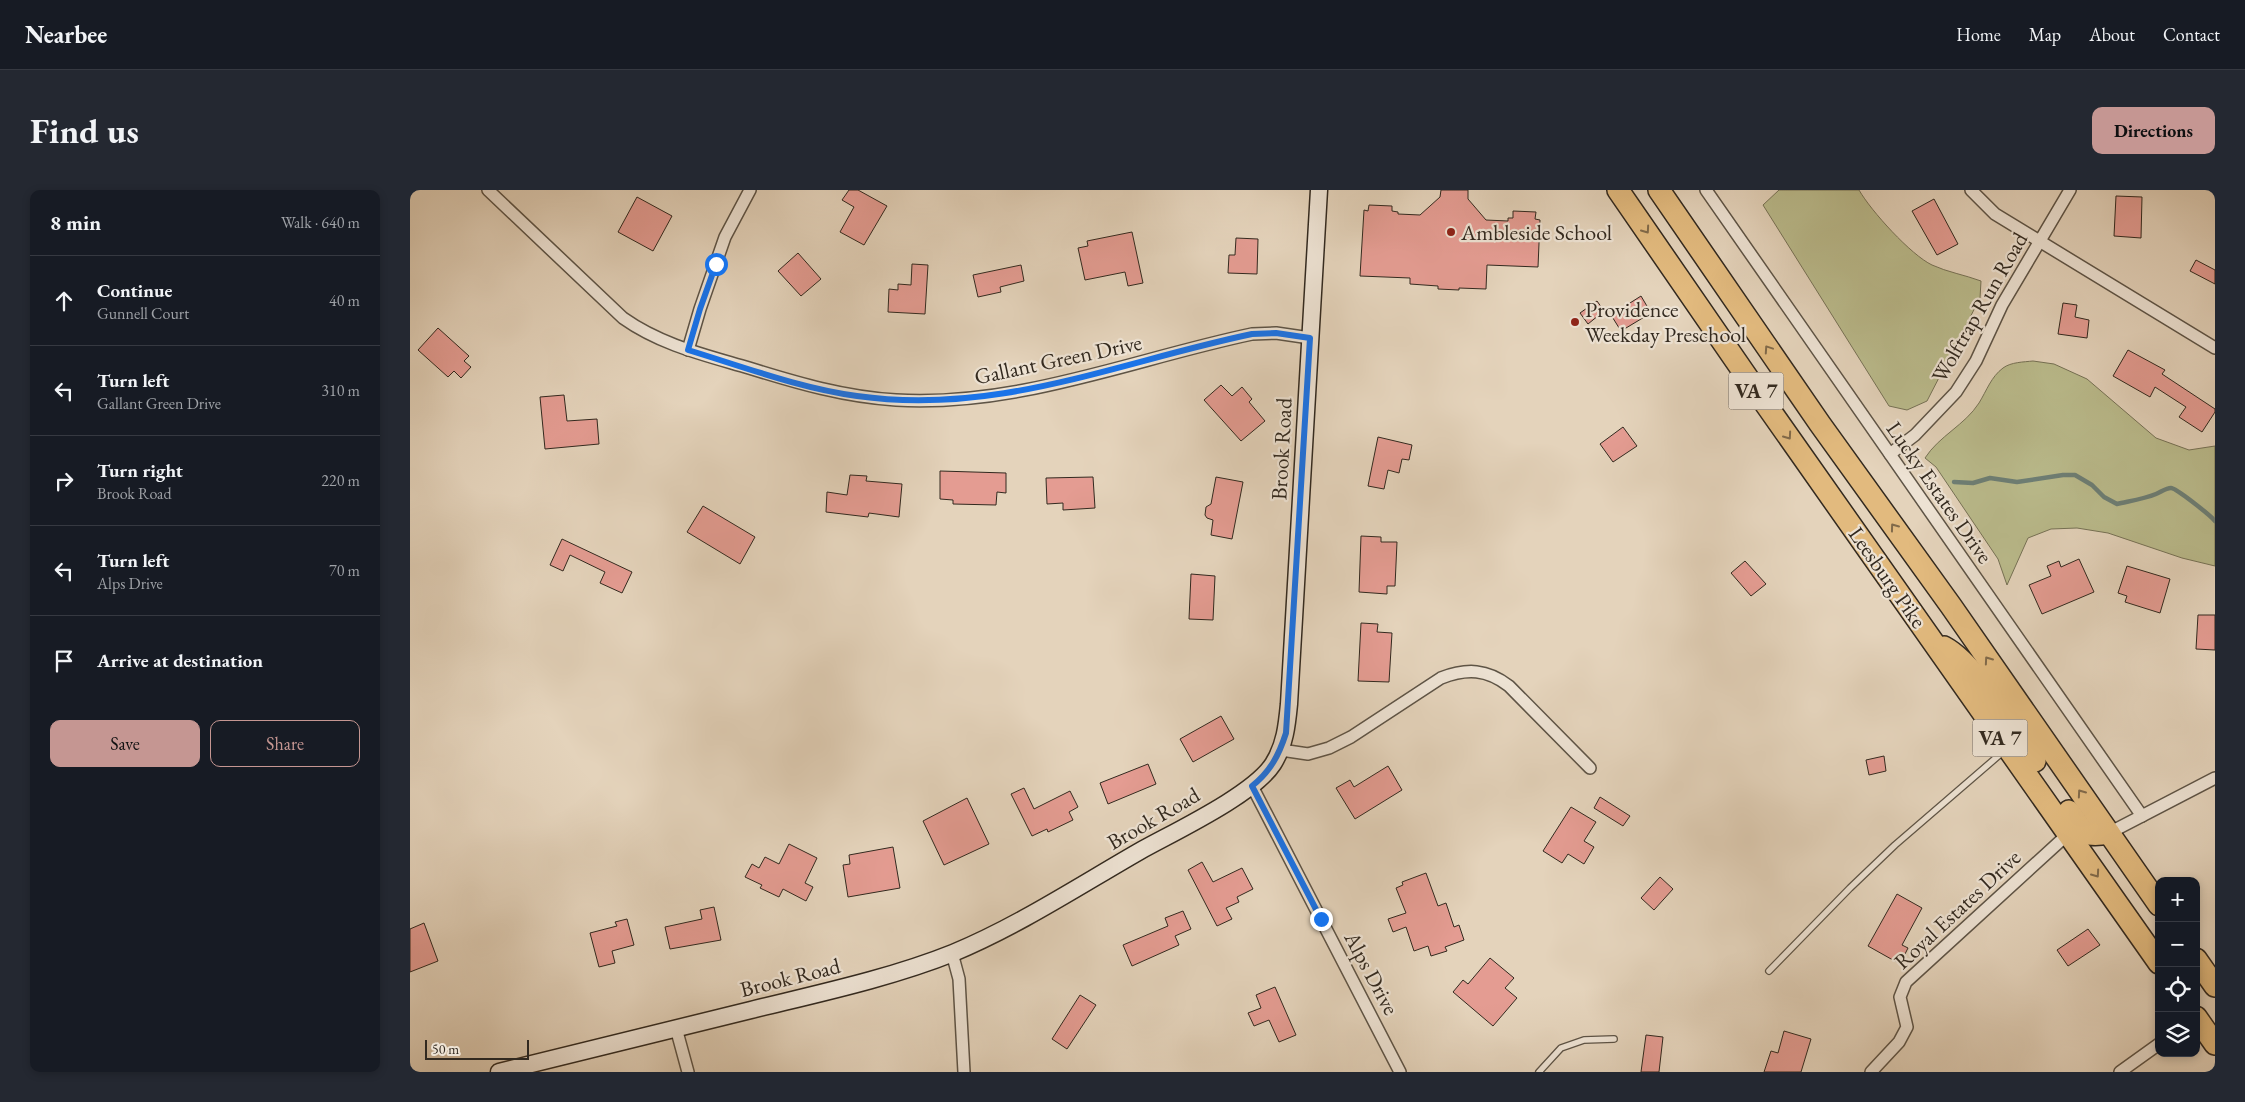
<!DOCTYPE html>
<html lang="en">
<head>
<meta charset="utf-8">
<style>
  body { margin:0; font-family:"EB Garamond",serif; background:#242831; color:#f1f3f6 }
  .controls { position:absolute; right:15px; bottom:15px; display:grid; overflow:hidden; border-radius:10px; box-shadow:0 2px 8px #0003 }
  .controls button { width:45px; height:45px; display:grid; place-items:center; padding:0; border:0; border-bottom:1px solid #363941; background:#171b24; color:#f1f3f6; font:25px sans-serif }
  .scale { position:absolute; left:15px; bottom:12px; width:104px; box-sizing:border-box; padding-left:5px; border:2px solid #32291f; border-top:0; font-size:14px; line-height:18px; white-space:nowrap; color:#32291f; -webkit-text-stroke:4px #ede2d3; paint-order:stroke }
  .stop { position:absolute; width:15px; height:15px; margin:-11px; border:4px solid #1a73e8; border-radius:50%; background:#fff }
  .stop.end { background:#1a73e8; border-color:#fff; box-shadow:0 1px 5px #0008 }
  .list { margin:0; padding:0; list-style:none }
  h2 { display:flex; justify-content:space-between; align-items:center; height:65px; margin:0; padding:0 20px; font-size:21px }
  h2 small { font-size:16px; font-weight:400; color:#9ea1a6 }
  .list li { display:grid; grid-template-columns:32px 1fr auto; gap:15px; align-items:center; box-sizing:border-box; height:90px; padding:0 20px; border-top:1px solid #363941 }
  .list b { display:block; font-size:19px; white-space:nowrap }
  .list p { margin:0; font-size:16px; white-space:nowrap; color:#9ea1a6 }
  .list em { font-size:16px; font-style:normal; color:#9ea1a6 }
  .actions { display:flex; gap:10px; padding:15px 20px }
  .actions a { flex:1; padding:11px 0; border:1px solid #c59692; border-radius:10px; text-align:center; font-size:18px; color:#c59692 }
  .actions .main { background:#c59692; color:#111 }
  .icon { flex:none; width:28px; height:28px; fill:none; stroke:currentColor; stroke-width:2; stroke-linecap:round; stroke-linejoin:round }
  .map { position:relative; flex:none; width:1805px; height:882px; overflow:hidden; border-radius:10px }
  header { display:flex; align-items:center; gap:30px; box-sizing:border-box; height:70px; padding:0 25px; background:#171b24; border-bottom:1px solid #363941 }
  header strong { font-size:24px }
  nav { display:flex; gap:28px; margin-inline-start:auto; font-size:18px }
  .intro { display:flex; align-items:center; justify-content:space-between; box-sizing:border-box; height:120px; padding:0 30px }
  h1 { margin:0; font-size:35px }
  .button { padding:12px 22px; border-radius:10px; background:#c59692; color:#111; font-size:18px; font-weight:700 }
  main { display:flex; gap:30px; padding:0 30px }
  aside { flex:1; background:#171b24; border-radius:10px; box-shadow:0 2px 8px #0003 }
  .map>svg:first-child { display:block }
</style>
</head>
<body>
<header>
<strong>Nearbee</strong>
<nav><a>Home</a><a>Map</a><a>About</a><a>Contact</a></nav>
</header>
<div class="intro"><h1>Find us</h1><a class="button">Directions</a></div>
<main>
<aside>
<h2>8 min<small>Walk · 640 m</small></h2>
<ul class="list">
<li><svg class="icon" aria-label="ahead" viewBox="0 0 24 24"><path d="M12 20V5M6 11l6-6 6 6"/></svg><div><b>Continue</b><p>Gunnell Court</p></div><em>40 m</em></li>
<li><svg class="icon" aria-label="left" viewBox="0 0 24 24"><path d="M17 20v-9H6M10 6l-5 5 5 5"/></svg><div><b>Turn left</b><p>Gallant Green Drive</p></div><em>310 m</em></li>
<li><svg class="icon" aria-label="right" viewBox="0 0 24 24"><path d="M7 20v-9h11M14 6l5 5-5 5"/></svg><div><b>Turn right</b><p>Brook Road</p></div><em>220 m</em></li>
<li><svg class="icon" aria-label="left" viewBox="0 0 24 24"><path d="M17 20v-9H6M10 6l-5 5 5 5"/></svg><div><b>Turn left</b><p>Alps Drive</p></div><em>70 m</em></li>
<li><svg class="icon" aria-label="arrive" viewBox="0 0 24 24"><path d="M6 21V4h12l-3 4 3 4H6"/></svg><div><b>Arrive at destination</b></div></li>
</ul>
<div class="actions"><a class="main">Save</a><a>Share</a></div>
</aside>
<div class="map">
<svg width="1805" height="882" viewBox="0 0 1805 882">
  <rect width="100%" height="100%" fill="#e4d3bb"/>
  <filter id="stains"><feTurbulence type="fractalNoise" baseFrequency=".004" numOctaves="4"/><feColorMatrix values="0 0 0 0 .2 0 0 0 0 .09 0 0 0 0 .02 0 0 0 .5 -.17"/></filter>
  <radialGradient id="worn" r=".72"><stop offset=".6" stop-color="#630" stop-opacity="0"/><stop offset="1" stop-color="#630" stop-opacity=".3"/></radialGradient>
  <!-- green -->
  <g fill="#babb8c" stroke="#767256">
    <path d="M1369,0H1449C1461,21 1501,65 1522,75C1537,82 1555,85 1571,91L1570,108L1517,211L1497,220L1479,216L1353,15Z"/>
    <path d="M1623,171L1644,174L1677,189L1746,248L1779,260L1805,256V376L1772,368L1698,343L1667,338L1641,339L1618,348L1597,395L1588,369L1526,277L1515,268C1529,246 1555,235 1569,213C1577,200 1581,187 1593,178C1601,172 1614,172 1623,171Z"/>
  </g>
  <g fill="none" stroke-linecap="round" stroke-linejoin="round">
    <!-- stream -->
    <path stroke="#6d7f76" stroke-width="4.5" d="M1544,292L1563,293L1580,288L1607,292L1653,285H1665L1682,295L1694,307L1707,314C1720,311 1734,309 1746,304C1751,302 1756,298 1761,298C1766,298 1800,325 1805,331"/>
  </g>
  <!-- building -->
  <g fill="#e49c92" stroke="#32291f">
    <polygon points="439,0 448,0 477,16 454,55 430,42 444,17 432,10"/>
    <polygon points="1031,0 1058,0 1058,9 1076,30 1098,31 1098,28 1103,28 1103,21 1126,22 1125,29 1130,30 1128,77 1077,75 1076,99 1049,98 1049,100 1028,99 1028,96 1000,94 1000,88 950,86 954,20 958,21 959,15 982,16 982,21 988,22 988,24 1010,25 1030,7"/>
    <polygon points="1706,6 1732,7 1731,48 1704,46"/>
    <polygon points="227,7 262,26 243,61 208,42"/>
    <polygon points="1524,9 1548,54 1527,65 1502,21"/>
    <polygon points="722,42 733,93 718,96 715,82 675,90 668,58 678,56 677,51"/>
    <polygon points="826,48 848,49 847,84 818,83 819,65 825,65"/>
    <polygon points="388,63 411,89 391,106 368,81"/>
    <polygon points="1786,70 1805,80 1805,94 1780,81"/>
    <polygon points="502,74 518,75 515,124 478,122 479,99 488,100 488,94 501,95"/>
    <polygon points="611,75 614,91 590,97 591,102 568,107 563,85"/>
    <polygon points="1231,106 1241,123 1211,141 1201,125"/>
    <polygon points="1187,111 1194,121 1178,134 1170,123"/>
    <polygon points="1653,113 1667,115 1665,127 1679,130 1677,148 1648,144"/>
    <polygon points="28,138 59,166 54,171 61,177 51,188 44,181 38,187 8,160"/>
    <polygon points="1718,160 1755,180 1752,184 1805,219 1805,222 1792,242 1769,227 1776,217 1745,197 1740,207 1703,186"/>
    <polygon points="811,195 822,206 832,197 842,209 839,212 855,231 831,251 794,210"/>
    <polygon points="154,205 157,231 187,229 189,254 135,259 130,207"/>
    <polygon points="1213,237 1227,256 1203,272 1190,254"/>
    <polygon points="968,247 1002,255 999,270 992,269 989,283 978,280 974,299 958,296"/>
    <polygon points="530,281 596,283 596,303 587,302 586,315 543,314 543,310 530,309"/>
    <polygon points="440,285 457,286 456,291 492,294 489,327 459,323 458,327 416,322 417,302 437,305"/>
    <polygon points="683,287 685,318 653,320 653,313 637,314 636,288"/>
    <polygon points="806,287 833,292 822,349 801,345 803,330 797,328 795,325 796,317 801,314"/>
    <polygon points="293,316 345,347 330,374 277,342"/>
    <polygon points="951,346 971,347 971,352 987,352 985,396 977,396 977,404 949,402"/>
    <polygon points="152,349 222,382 212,403 190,393 195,382 160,365 153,381 140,375"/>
    <polygon points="1669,369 1684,402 1632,424 1619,395 1641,386 1637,376 1649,371 1651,377"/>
    <polygon points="1335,371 1356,394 1341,406 1321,383"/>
    <polygon points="1717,376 1760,389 1750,423 1715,412 1717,406 1708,403"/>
    <polygon points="781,384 805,386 803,430 779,429"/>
    <polygon points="1788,425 1805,425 1805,460 1786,459"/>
    <polygon points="951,433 968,434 967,442 982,443 979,492 948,491"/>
    <polygon points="811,526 824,549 783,572 770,549"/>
    <polygon points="1474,566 1476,581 1459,585 1456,570"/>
    <polygon points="738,574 746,594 698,614 690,593"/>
    <polygon points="978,576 992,600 945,629 926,598 940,590 944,597"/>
    <polygon points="614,598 624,619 660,601 668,617 659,622 663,630 638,642 637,639 622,646 601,604"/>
    <polygon points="1190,607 1220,626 1213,636 1184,618"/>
    <polygon points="557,608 579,654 534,675 513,631"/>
    <polygon points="1161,617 1186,632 1174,651 1184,657 1174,674 1158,664 1152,673 1133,661"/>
    <polygon points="379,654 407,668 395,693 403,697 396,711 373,699 369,707 350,698 352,695 335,687 342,674 349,678 355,667 369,674"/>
    <polygon points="483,657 490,698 438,707 433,675 440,674 439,665"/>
    <polygon points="792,672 803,692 832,678 843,699 827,707 829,712 816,718 822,729 807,736 778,680"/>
    <polygon points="1016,683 1028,716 1036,713 1044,737 1049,735 1054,750 1035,757 1037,761 1021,766 1018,756 1004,761 996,737 983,742 978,729 996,723 986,698 993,695 992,692"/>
    <polygon points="1250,687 1263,699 1244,720 1231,708"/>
    <polygon points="1487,704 1512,718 1492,755 1498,758 1490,774 1458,756"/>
    <polygon points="304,717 311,750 260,759 255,737 292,729 290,720"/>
    <polygon points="773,721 781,739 765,746 769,755 722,776 713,755 758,736 755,728"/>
    <polygon points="217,729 224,755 202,761 205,773 189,777 180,743 207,736 205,732"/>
    <polygon points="14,733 28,771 0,782 0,739"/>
    <polygon points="1678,739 1690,755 1658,776 1647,760"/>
    <polygon points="1080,768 1104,788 1095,798 1107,808 1083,836 1043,802 1053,790 1058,794"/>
    <polygon points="865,797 886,845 869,852 859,830 844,836 838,823 851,818 846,805"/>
    <polygon points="670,805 686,815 657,859 642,849"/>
    <polygon points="1374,841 1401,849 1391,882 1354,882 1361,861 1368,863"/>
    <polygon points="1236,845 1253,847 1249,882 1231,882"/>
  </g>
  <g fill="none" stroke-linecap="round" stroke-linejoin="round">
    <!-- lane casing -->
    <g stroke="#5e5446" stroke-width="8">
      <g id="lane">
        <polyline points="1359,781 1440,698 1485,655 1594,561"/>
        <polyline points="1129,882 1151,858 1174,850 1204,849"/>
      </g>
    </g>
    <!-- street casing -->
    <g stroke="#5e5446" stroke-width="14">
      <g id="street">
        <path d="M78,0L213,128C251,155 295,165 339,178C387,193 435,207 486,210C609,217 723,169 842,144L866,143L900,148"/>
        <polyline points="1296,0 1732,626"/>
        <polyline points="1561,0 1585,24 1805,158"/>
        <polyline points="278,160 290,119 315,47 340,0"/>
        <polyline points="1480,264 1505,245 1546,202 1566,171 1592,115 1660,0"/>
        <path d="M871,560L898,564L919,558L941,547L1031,488C1057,478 1077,479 1099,496L1180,578"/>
        <polyline points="842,596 990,882"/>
        <polyline points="1699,643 1805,588"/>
        <polyline points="542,763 549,789 554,882"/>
        <polyline points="266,838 278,882"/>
        <polyline points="1461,882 1489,852 1497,837 1490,807 1496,792 1658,644"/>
        <polyline points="1710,882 1749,854"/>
      </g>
    </g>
    <!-- secondary casing -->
    <g stroke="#32291f" stroke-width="19">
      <path id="secondary" d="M89,882C173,862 257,841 341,820C406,804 481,788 543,763C608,736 669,696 730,661C764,642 843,605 863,574C875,555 877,535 879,514L909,0"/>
    </g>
    <!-- highway casing -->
    <g stroke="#32291f" stroke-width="24">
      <g id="highway">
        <polyline points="1208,0 1357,216 1749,773"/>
        <polyline points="1249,0 1410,234 1541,416 1749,715"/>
        <path d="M1534,457C1566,474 1603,540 1625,571"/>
        <path d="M1659,621C1674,642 1672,648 1699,643"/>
        <polyline points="1786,769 1805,796"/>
        <polyline points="1786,827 1805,854"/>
      </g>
    </g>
    <!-- lane -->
    <use href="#lane" stroke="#ede2d3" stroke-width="5.5"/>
    <!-- street -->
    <use href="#street" stroke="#ede2d3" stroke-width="11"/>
    <!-- secondary -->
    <use href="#secondary" stroke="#ede2d3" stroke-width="16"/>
    <!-- highway -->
    <use href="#highway" stroke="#e2ba7e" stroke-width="21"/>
  </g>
  <!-- one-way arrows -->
  <defs><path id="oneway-chevron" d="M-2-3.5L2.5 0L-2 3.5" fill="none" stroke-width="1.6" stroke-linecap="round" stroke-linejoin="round" transform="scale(1.25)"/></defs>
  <g stroke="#816a4a">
    <use href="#oneway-chevron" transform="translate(1236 40) rotate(55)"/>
    <use href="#oneway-chevron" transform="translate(1358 159) rotate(-124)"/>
    <use href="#oneway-chevron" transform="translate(1378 246) rotate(55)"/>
    <use href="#oneway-chevron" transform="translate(1484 337) rotate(-126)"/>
    <use href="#oneway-chevron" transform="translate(1578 470) rotate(-125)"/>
    <use href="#oneway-chevron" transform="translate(1671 603) rotate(-125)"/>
    <use href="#oneway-chevron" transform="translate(1686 684) rotate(55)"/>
  </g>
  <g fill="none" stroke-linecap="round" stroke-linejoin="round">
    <!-- route -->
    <path stroke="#1a73e8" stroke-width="6" d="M306,74L290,119L278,160C334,177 389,198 447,206C587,226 708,172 842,144L866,143L900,148L876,543C869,565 860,582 842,596L911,729"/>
  </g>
  <!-- markers -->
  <g fill="#8f2418" stroke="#ede2d3" stroke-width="2">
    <circle cx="1041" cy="42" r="5"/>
    <circle cx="1165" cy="132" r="5"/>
  </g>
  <g text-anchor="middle" stroke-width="4.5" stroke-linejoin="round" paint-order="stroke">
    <!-- shield labels -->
    <g fill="#ede2d3" stroke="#6a6055" stroke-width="1">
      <rect x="1318.5" y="182.5" width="55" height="37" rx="4"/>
      <rect x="1562.5" y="529.5" width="55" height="37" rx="4"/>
    </g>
    <g font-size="21" font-weight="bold" fill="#32291f">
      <text x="1346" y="208">VA 7</text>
      <text x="1590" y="555">VA 7</text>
    </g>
    <!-- poi labels -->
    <g font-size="22" fill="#32291f" stroke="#ede2d3" text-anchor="start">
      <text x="1051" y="50">Ambleside School</text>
      <text x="1175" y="127">Providence<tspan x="1175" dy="25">Weekday Preschool</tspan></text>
    </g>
    <!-- street labels -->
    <g font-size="22" fill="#32291f" stroke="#ede2d3">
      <text transform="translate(1569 117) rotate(-60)" y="8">Wolftrap Run Road</text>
      <text transform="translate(648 169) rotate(-12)" y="8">Gallant Green Drive</text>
      <text transform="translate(871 259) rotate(-87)" y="8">Brook Road</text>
      <text transform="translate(1530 302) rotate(55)" y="8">Lucky Estates Drive</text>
      <text transform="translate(1478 387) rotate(55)" y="8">Leesburg Pike</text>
      <text transform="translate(743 628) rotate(-30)" y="8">Brook Road</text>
      <text transform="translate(1547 719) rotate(-43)" y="8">Royal Estates Drive</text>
      <text transform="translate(962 783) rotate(62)" y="8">Alps Drive</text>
      <text transform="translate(380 787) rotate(-14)" y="8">Brook Road</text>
    </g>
  </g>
  <rect width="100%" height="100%" filter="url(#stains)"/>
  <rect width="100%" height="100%" fill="url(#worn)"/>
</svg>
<div class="controls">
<button>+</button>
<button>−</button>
<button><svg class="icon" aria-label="locate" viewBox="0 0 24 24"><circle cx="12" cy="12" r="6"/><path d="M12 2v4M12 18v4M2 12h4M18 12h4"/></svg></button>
<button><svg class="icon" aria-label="layers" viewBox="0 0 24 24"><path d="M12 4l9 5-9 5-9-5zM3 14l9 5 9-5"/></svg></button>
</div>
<div class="scale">50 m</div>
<div class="stop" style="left:306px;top:74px"></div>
<div class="stop end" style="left:911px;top:729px"></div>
</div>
</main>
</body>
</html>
